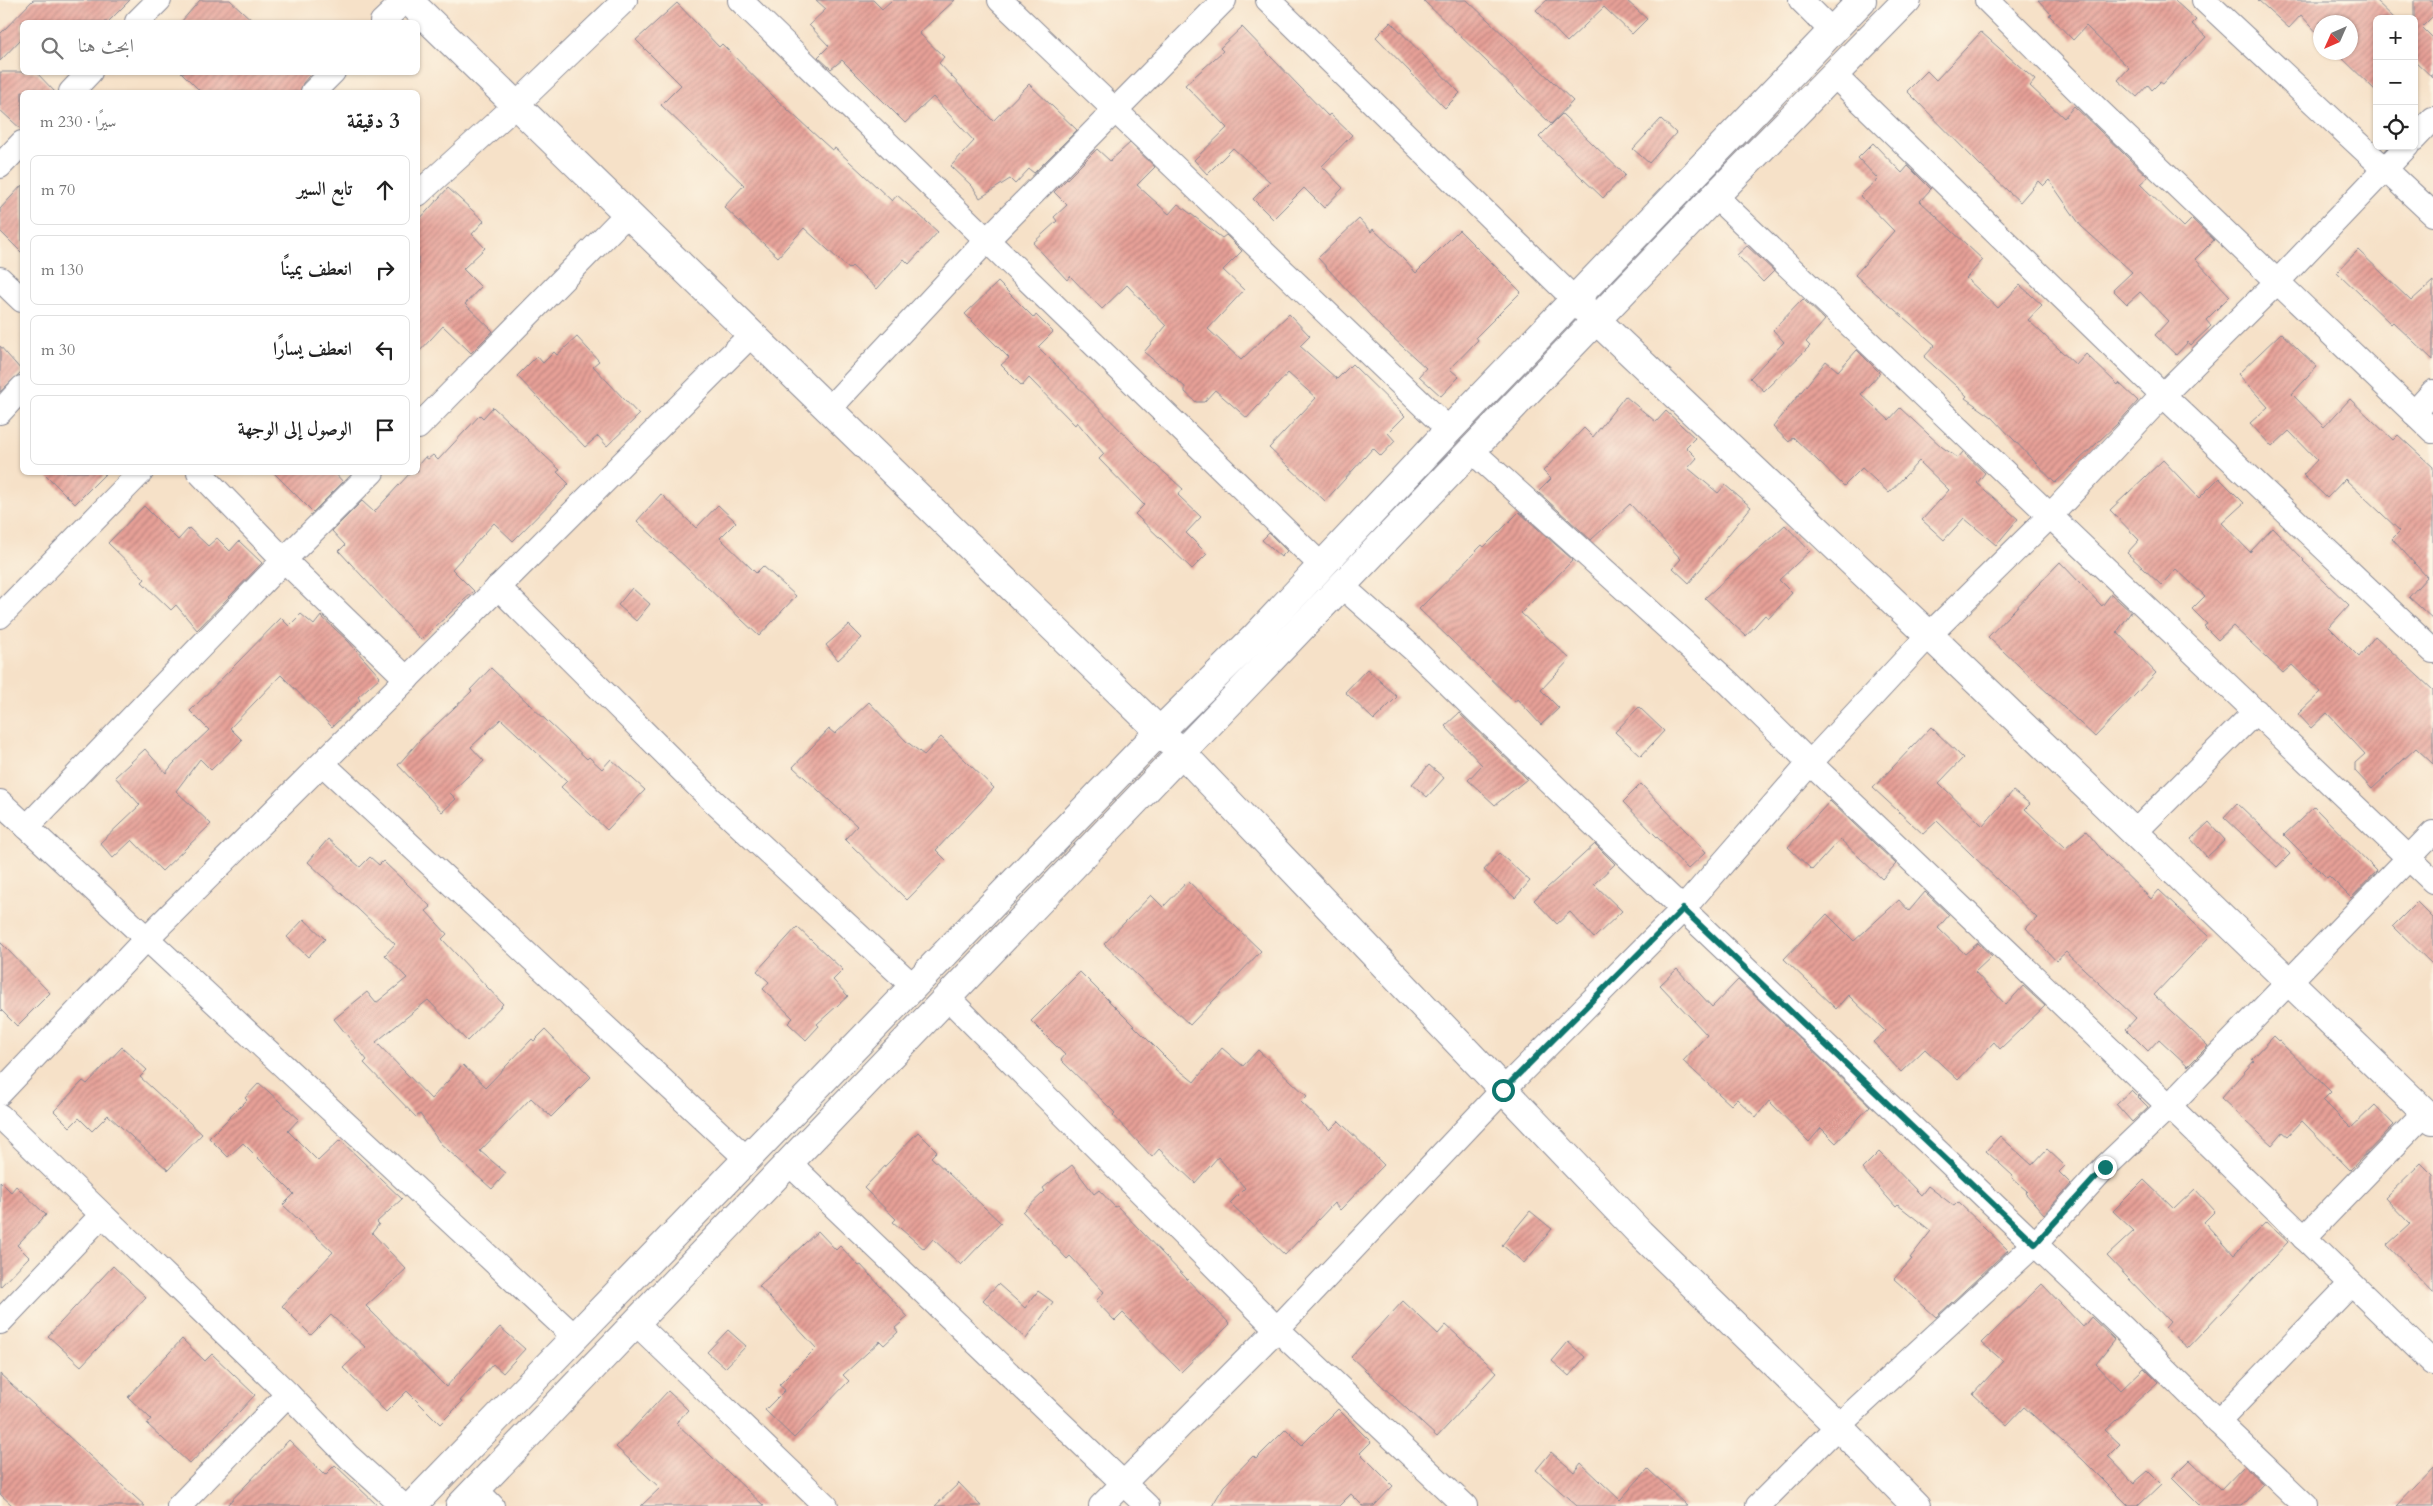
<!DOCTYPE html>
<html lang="ar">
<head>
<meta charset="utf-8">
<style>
  body { margin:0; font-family:Cardo,Amiri,serif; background:#f6f6f6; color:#222; direction:rtl }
  .controls { position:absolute; right:15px; top:15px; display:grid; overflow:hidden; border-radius:8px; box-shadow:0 1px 4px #0004 }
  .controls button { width:45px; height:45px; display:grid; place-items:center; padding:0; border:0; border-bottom:1px solid #e0e0e0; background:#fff; color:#222; font:25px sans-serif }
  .compass { position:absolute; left:2313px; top:15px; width:45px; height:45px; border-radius:50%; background:#fff; box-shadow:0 1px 4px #0004; rotate:225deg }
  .stop { position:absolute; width:15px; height:15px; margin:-11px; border:4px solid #0f766e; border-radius:50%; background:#fff }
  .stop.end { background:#0f766e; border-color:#fff; box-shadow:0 1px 5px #0008 }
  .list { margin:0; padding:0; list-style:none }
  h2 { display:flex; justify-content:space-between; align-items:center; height:65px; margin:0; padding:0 20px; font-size:21px }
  h2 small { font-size:16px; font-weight:400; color:#767676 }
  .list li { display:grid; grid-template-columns:32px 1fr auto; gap:15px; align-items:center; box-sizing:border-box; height:70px; margin:0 10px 10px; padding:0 10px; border:1px solid #e0e0e0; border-radius:8px }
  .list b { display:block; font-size:19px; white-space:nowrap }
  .list em { font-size:16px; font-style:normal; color:#767676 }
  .icon { flex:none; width:28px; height:28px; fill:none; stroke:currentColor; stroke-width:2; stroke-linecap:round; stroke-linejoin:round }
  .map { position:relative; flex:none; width:2433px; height:1506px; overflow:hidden; direction:ltr }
  .search { position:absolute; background:#fff; box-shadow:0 1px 4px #0004; left:20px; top:20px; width:400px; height:55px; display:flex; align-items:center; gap:12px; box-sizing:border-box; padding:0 18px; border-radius:8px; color:#767676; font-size:19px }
  .panel { position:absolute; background:#fff; box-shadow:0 1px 4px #0004; left:20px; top:90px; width:400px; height:385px; border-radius:8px; direction:rtl }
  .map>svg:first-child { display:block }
</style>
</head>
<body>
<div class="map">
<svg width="2433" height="1506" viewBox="0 0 2433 1506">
  <defs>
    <pattern id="building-hatch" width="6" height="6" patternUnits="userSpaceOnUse" patternTransform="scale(1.25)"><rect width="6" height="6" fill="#e7a097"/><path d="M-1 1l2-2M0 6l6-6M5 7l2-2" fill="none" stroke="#ba837e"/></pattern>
  </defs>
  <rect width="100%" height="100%" fill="#fcf5e5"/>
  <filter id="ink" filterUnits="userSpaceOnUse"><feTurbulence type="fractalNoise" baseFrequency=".02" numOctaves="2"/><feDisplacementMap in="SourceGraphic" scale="10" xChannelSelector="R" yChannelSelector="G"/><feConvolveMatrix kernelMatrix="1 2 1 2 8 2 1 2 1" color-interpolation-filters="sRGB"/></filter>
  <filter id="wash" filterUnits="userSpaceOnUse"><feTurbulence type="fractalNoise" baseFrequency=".0096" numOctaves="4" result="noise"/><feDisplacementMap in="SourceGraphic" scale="20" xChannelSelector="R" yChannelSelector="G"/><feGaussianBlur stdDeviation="1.12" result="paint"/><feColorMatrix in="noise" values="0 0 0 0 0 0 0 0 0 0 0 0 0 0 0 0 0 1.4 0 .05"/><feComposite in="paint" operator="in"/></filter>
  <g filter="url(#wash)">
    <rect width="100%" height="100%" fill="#f6e1c8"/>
    <g id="blocks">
      <!-- building -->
      <g fill="url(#building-hatch)">
        <polygon points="33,0 130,0 108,22 22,22 22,38 0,61 0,34"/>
        <polygon points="200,0 230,0 254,22 181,22"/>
        <polygon points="816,0 873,0 882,9 892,0 955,0 919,33 944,57 939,63 993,121 1029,84 1077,130 1034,173 1029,169 1015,184 1010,179 980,198 972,186 951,166 974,141 933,97 905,123 842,60 831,69 818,57 829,46 809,25 826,9"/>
        <polygon points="1423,0 1467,0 1573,101 1551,124"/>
        <polygon points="1547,0 1626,0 1647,19 1632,34 1604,7 1567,42 1536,10"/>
        <polygon points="2038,0 2174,0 2196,20 2192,24 2206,37 2163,84 2160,82 2152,90 2148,85 2137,97 2118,80 2129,68 2086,26 2073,40 2049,15 2051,14"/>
        <polygon points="2258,0 2375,0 2395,19 2377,19 2377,92 2336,52 2350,52 2350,22 2320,22 2320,36 2301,15 2289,28"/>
        <polygon points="2414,0 2433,0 2433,16 2422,27 2433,38 2433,78 2414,60"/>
        <polygon points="677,3 719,47 722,44 777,100 832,150 835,148 892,201 897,195 938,232 909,264 904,259 877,289 852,266 849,269 804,228 778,257 724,207 744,185 661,105 681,85 636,40"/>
        <polygon points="1391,22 1460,93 1445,108 1376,37"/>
        <polygon points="1242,27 1328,116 1330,114 1352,135 1322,166 1343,188 1324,208 1304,188 1273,219 1253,199 1270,182 1233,148 1207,174 1194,160 1227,128 1185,85 1223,51 1220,48"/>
        <polygon points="1981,32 2035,80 2030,86 2064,118 2074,106 2148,177 2140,184 2184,227 2192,219 2214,240 2195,259 2230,296 2206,320 2211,326 2191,345 2188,342 2176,355 2155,335 2168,321 2140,292 2127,304 2113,290 2132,272 2081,226 2049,180 2043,186 2038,181 2020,202 1983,168 1907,91 1927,71 1936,80"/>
        <polygon points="0,72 36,72 55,92 22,92 22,130 0,110"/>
        <polygon points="181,72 306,72 309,76 303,83 300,92 201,92"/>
        <polygon points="1562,114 1625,175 1603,198 1539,137"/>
        <polygon points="1661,119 1676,133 1649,163 1633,149"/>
        <polygon points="1130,143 1155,167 1137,185 1169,214 1178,204 1222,238 1226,235 1242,251 1223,270 1244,290 1208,329 1241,360 1289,314 1310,336 1300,346 1337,379 1352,364 1405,416 1388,433 1395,441 1381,456 1373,448 1325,501 1269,448 1316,398 1288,373 1247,418 1215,390 1204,402 1196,402 1185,392 1185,387 1144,352 1166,326 1127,285 1102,309 1070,276 1067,280 1033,243 1057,221 1054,217 1067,205 1054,192 1097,149 1110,161"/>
        <polygon points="1873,143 1902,173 1908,166 1931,189 1920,201 1983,260 1966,278 1998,308 2020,285 2042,305 2028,320 2076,365 2086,354 2118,385 2119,383 2138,401 2118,423 2055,483 1992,417 1965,398 1967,396 1924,357 1935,345 1855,275 1894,231 1860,196 1878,179 1858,158"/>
        <polygon points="22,185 22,253 0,231 0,209"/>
        <polygon points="448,188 484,221 472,234 485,248 463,269 481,287 465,304 493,331 471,353 443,326 418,353 418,221"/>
        <polygon points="1359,219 1371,232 1373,229 1393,248 1416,273 1459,230 1521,292 1476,337 1478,340 1450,369 1459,377 1441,396 1419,376 1426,368 1380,326 1318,258"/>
        <polygon points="1747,246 1774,271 1763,282 1737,255"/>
        <polygon points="2358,250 2411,301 2433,281 2433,360 2393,322 2391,324 2337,272"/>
        <polygon points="998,282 1034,318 1036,315 1053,332 1038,347 1148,458 1183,489 1178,495 1201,517 1186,533 1207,554 1192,569 1135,514 1144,505 1099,459 1104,454 1077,422 1075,425 1029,378 1022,386 1001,365 1009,358 965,314"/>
        <polygon points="1803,299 1825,320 1806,342 1810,346 1764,391 1750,378 1784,342 1773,330"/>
        <polygon points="2281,333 2317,367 2292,394 2324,427 2350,399 2393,440 2398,435 2433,467 2433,619 2409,597 2427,577 2392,539 2400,531 2345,479 2327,498 2303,475 2317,460 2289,431 2272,447 2250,423 2268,407 2238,374"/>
        <polygon points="577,337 599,361 593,366 639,415 607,446 598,436 585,447 517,376 537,356 543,363 554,352 557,355"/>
        <polygon points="0,346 22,371 0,392"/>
        <polygon points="1857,350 1880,373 1861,394 1889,420 1900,408 1942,447 1958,458 1963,452 1985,473 1977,483 2018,519 1996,545 1964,518 1944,540 1922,520 1949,490 1919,461 1889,493 1862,468 1844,486 1793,437 1789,442 1773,427 1826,361 1838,371"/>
        <polygon points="1625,396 1656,422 1666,411 1695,438 1686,447 1697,458 1688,468 1718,493 1725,485 1751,507 1689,583 1673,568 1681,559 1630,504 1591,540 1538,492 1551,479 1543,471 1584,428 1593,437"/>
        <polygon points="493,407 560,470 557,472 569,484 513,541 494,523 452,569 474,591 421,640 339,551 345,545 332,531 362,501 374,512 411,472 418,472 418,465 425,457 428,459 433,455 438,460 480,415 483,418"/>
        <polygon points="2163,460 2199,498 2219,478 2244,503 2222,523 2250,552 2273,528 2304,560 2303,561 2349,605 2329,627 2359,657 2375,636 2433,690 2433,764 2416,748 2372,789 2355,771 2355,763 2365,754 2327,713 2311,728 2298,714 2321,692 2292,665 2283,673 2233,626 2218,640 2204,626 2207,624 2192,609 2205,596 2176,569 2161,585 2127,553 2139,540 2110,510"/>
        <polygon points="43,472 107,472 75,504"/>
        <polygon points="273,472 334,472 343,482 313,512"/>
        <polygon points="661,494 696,528 718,505 736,522 720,538 756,573 763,566 796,596 759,636 637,521"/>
        <polygon points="144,506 178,540 189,528 208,546 217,538 230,551 239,541 262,563 197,630 176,605 171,610 142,582 145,579 108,543"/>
        <polygon points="1519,512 1573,560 1521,613 1570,659 1541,690 1559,708 1541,725 1517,699 1515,702 1419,609 1482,545 1484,547"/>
        <polygon points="1785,525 1810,551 1779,580 1792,593 1769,618 1765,615 1746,636 1705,598"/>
        <polygon points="1269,533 1287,551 1281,557 1262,540"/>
        <polygon points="2060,562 2102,606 2111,594 2131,612 2117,632 2156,673 2095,737 1988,637"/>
        <polygon points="632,588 650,604 636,621 618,605"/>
        <polygon points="301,614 314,625 321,616 348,641 380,677 358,697 360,700 332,727 281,675 230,728 242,740 211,770 200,759 176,791 211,824 162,871 132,840 113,858 100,843 140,805 115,777 145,749 166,773 173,764 209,730 190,711 281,618 289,626"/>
        <polygon points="849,625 862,638 838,660 826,645"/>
        <polygon points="491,668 587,759 589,757 602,769 611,759 645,790 607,830 561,787 567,781 501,719 471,747 484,761 450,793 456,799 442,812 398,765 419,741 472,691 470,690"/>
        <polygon points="1367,669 1397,697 1374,720 1345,692"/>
        <polygon points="869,702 906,741 924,755 941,737 994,788 936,850 946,860 907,900 845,839 857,826 793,767 829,729 835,734"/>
        <polygon points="1639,707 1664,731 1641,756 1615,732"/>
        <polygon points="1459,713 1527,779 1495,805 1468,780 1482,765 1445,726"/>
        <polygon points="1931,727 1963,758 1939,783 1983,826 2013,791 2030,804 2025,809 2066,848 2086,831 2107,856 2151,899 2159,890 2209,937 2154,995 2208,1046 2188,1066 2159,1039 2148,1051 2126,1029 2136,1018 2066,952 2056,961 2026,928 2037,918 1937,821 1923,834 1873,788"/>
        <polygon points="1429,765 1444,778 1427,797 1412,784"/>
        <polygon points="1641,784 1706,852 1688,869 1623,802"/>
        <polygon points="1830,801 1896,864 1882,879 1840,839 1812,870 1788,847"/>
        <polygon points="2237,803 2290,854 2277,867 2224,817"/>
        <polygon points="2314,807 2377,871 2351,898 2329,876 2327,878 2284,835"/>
        <polygon points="2209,822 2225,840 2207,857 2191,839"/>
        <polygon points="328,839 360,867 370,857 379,865 383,861 431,907 426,911 447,934 442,939 503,1004 467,1041 428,1000 376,1042 431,1099 463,1065 486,1087 532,1039 534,1041 545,1030 591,1077 551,1117 531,1098 480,1151 506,1173 492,1189 440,1143 420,1114 416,1117 364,1063 367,1060 334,1019 367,992 376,1003 407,978 385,955 395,944 308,862"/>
        <polygon points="1595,844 1615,864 1594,884 1622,911 1594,938 1570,912 1557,924 1534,900"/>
        <polygon points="1499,853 1530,881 1515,898 1484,870"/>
        <polygon points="1188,881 1261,951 1190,1025 1104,944 1151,895 1163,907"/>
        <polygon points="1925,892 1949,915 1938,928 1965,954 1978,943 1992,956 1975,972 2006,1005 2023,986 2045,1006 2000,1049 1994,1042 1958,1080 1925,1049 1901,1072 1873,1042 1885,1031 1848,995 1836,1009 1784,959 1827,914 1854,941 1899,900 1909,911"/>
        <polygon points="2417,902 2433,918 2433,965 2393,926"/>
        <polygon points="304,919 325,939 308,957 287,937"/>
        <polygon points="797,927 843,970 833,980 848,996 817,1024 819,1026 806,1040 788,1023 793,1018 763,989 769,982 757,971"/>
        <polygon points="0,942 50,993 17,1026 0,1009"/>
        <polygon points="1677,969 1712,1007 1738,980 1870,1106 1836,1143 1821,1128 1809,1142 1769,1101 1756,1117 1737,1099 1731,1105 1683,1061 1707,1035 1660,985"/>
        <polygon points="1080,972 1172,1064 1194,1082 1222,1048 1243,1066 1258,1050 1307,1096 1301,1102 1330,1130 1339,1121 1384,1165 1340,1210 1334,1203 1285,1255 1230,1203 1245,1188 1218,1157 1195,1183 1159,1149 1152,1157 1113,1115 1115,1113 1061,1060 1065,1055 1031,1021"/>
        <polygon points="2274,1036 2331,1092 2323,1100 2351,1128 2375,1105 2394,1125 2350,1170 2302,1121 2288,1136 2283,1132 2272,1145 2221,1098 2254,1061 2252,1059"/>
        <polygon points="122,1047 147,1070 140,1077 202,1134 168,1170 108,1115 92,1131 79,1118 70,1127 54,1111 83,1081 87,1084"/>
        <polygon points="259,1083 299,1119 288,1131 318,1161 340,1140 402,1199 377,1222 379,1224 372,1233 406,1269 366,1306 446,1387 500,1327 525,1349 503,1373 493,1364 460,1401 462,1402 440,1424 407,1391 386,1412 343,1368 365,1347 331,1315 311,1335 282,1306 333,1252 283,1205 294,1194 243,1143 228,1157 209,1138 247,1100 245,1098"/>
        <polygon points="2131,1090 2148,1107 2132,1122 2116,1104"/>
        <polygon points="918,1132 937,1151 931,1157 1001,1223 961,1265 933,1239 924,1249 893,1222 896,1219 864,1188"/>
        <polygon points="2000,1136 2032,1165 2047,1149 2065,1166 2059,1172 2071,1184 2044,1214 2025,1193 2027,1191 2012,1178 2013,1176 1986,1151"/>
        <polygon points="1879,1152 1921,1195 1928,1186 1954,1206 1958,1202 2008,1250 1936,1317 1894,1279 1912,1259 1910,1258 1931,1231 1898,1205 1896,1207 1862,1169"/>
        <polygon points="2421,1163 2433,1175 2433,1293 2387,1245 2410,1224 2385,1198"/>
        <polygon points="1072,1165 1094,1194 1099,1190 1115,1207 1117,1206 1230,1324 1181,1372 1123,1313 1115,1321 1096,1301 1104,1292 1070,1256 1067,1259 1023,1212 1045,1191 1043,1188"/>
        <polygon points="2144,1180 2174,1209 2195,1189 2215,1211 2204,1222 2234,1255 2266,1222 2288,1242 2188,1348 2165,1328 2170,1322 2107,1256 2134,1231 2113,1211"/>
        <polygon points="0,1181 11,1192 16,1186 46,1215 17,1245 29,1257 0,1287"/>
        <polygon points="1530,1211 1552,1229 1524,1263 1502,1245"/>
        <polygon points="818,1231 836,1250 840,1246 859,1266 861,1265 908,1317 895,1328 898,1332 884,1345 880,1341 843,1375 849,1381 794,1438 765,1410 785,1390 779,1385 816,1348 759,1286"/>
        <polygon points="113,1266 146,1297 81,1366 48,1336"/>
        <polygon points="998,1284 1025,1308 1038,1291 1053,1302 1026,1339 983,1300"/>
        <polygon points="2042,1284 2083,1327 2091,1317 2115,1340 2096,1364 2121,1390 2144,1368 2158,1382 2105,1430 2120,1444 2108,1456 2134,1483 2148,1471 2161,1484 2138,1506 2129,1506 2082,1459 2024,1407 2007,1425 1973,1394 2003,1361 1982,1343"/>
        <polygon points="1403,1301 1438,1334 1446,1325 1497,1372 1437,1437 1351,1357"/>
        <polygon points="728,1330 746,1346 725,1368 707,1352"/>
        <polygon points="182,1339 205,1361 212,1354 255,1395 190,1464 147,1424 151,1419 128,1397"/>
        <polygon points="1568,1342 1585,1357 1569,1376 1552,1361"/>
        <polygon points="0,1374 145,1506 13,1506 0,1494"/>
        <polygon points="668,1391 688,1410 676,1423 764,1506 641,1506 660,1488 616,1447"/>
        <polygon points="1338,1409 1371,1442 1360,1453 1393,1486 1374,1506 1363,1506 1351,1494 1339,1506 1212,1506 1224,1486 1253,1456 1256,1459 1286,1429 1302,1445"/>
        <polygon points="289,1440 325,1475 335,1465 378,1506 226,1506"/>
        <polygon points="1551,1452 1574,1472 1581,1463 1620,1500 1648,1469 1687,1506 1577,1506 1536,1470"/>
        <polygon points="2190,1460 2221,1490 2244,1466 2263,1484 2242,1506 2200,1506 2172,1478"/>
        <polygon points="2433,1467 2433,1506 2396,1506"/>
        <polygon points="959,1483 981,1506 935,1506"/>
      </g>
    </g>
  </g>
  <g filter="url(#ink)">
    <use href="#blocks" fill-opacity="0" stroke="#888893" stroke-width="1"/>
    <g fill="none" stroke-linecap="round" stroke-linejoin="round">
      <!-- minor casing -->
      <g stroke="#888893" stroke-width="26">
        <g id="minor">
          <polyline points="740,0 1321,565"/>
          <polyline points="1000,0 1449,430"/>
          <polyline points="1268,0 1575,300"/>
          <polyline points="1801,0 1831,30"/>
          <polyline points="1987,0 2098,110 2433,431"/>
          <polyline points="2204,0 2433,214"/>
          <polyline points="137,22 159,0"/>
          <polyline points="382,22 405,0"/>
          <polyline points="1835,76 2163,395 2433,651"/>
          <polyline points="71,92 90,72"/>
          <polyline points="313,92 333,72"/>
          <polyline points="2414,139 2433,119"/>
          <polyline points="0,166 22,143"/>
          <polyline points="418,194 516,105 625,0"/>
          <polyline points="1715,196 2433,881"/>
          <polyline points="0,279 22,300"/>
          <polyline points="829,409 987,240 1224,0"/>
          <polyline points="0,412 22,388"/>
          <polyline points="2414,413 2433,392"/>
          <polyline points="418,427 627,214"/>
          <polyline points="1472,451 1729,683 1810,763 2169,1106 2433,1363"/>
          <polyline points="199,472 284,560 407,679"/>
          <polyline points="498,587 710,798 913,986"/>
          <polyline points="1343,587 1413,649 1586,817 2122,1327 2218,1422 2306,1506"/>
          <polyline points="0,616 141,472"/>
          <polyline points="323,764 747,1159"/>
          <polyline points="0,802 576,1338"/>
          <polyline points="27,827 284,560 372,472"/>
          <polyline points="2134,833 2256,711"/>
          <polyline points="947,997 1277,1329 1465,1506"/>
          <polyline points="0,1093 147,938 752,334"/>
          <polyline points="0,1116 288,1394 349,1457 403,1506"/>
          <polyline points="790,1164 1147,1506"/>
          <polyline points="2304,1238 2425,1113"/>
          <polyline points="0,1322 102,1215"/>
          <polyline points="636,1323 826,1506"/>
          <polyline points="2218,1422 2351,1284"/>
          <polyline points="476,1490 492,1506"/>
          <polyline points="179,1506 288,1394"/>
          <polyline points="1101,1506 1277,1329 1503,1090 1683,909 1810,763 1929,635 2050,516 2163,395 2277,282 2407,146"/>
          <polyline points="1758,1506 1838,1426 2035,1244 2105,1167 2169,1106 2433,833"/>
        </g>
      </g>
      <!-- tertiary casing -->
      <g stroke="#888893" stroke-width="30">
        <g id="tertiary">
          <polyline points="408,0 1181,752 1640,1233 1838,1426 1916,1506"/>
          <polyline points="1575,300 1929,635 2433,1120"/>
        </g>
      </g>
      <!-- primary casing -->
      <g stroke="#888893" stroke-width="30">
        <g id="primary">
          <polyline points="412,1506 1159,732 1254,638 1449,430 1862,0"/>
          <polyline points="460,1506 1715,196 1907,0"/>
        </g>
      </g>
      <!-- minor -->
      <use href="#minor" stroke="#fff" stroke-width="24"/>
      <!-- tertiary -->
      <use href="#tertiary" stroke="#fff" stroke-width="28"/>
      <!-- primary -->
      <use href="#primary" stroke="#fff" stroke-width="28"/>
    </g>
  </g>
  <g fill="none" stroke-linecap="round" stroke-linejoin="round" filter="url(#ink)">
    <!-- route -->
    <polyline stroke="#0f766e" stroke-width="6" points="1503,1090 1683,909 2035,1244 2105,1167"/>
  </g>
</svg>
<div class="controls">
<button>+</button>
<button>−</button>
<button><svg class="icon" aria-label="locate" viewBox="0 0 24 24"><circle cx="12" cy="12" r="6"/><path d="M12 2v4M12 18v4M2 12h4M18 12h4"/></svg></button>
</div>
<svg class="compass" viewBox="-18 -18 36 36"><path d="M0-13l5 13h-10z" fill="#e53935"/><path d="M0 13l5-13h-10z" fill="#767676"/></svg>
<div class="stop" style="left:1503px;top:1090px"></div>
<div class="stop end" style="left:2105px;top:1167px"></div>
<div class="search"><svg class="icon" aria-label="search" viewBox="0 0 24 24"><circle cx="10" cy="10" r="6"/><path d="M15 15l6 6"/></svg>ابحث هنا</div>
<section class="panel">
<h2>3 دقيقة<small>سيرًا · 230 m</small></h2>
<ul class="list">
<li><svg class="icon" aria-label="ahead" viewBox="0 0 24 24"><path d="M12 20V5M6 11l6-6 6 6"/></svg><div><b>تابع السير</b></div><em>70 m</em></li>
<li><svg class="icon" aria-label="right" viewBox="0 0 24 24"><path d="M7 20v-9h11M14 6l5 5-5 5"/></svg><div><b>انعطف يمينًا</b></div><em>130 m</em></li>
<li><svg class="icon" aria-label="left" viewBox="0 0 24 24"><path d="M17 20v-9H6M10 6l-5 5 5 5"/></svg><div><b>انعطف يسارًا</b></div><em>30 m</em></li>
<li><svg class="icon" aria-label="arrive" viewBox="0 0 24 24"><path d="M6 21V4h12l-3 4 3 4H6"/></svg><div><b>الوصول إلى الوجهة</b></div></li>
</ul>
</section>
</div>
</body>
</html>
